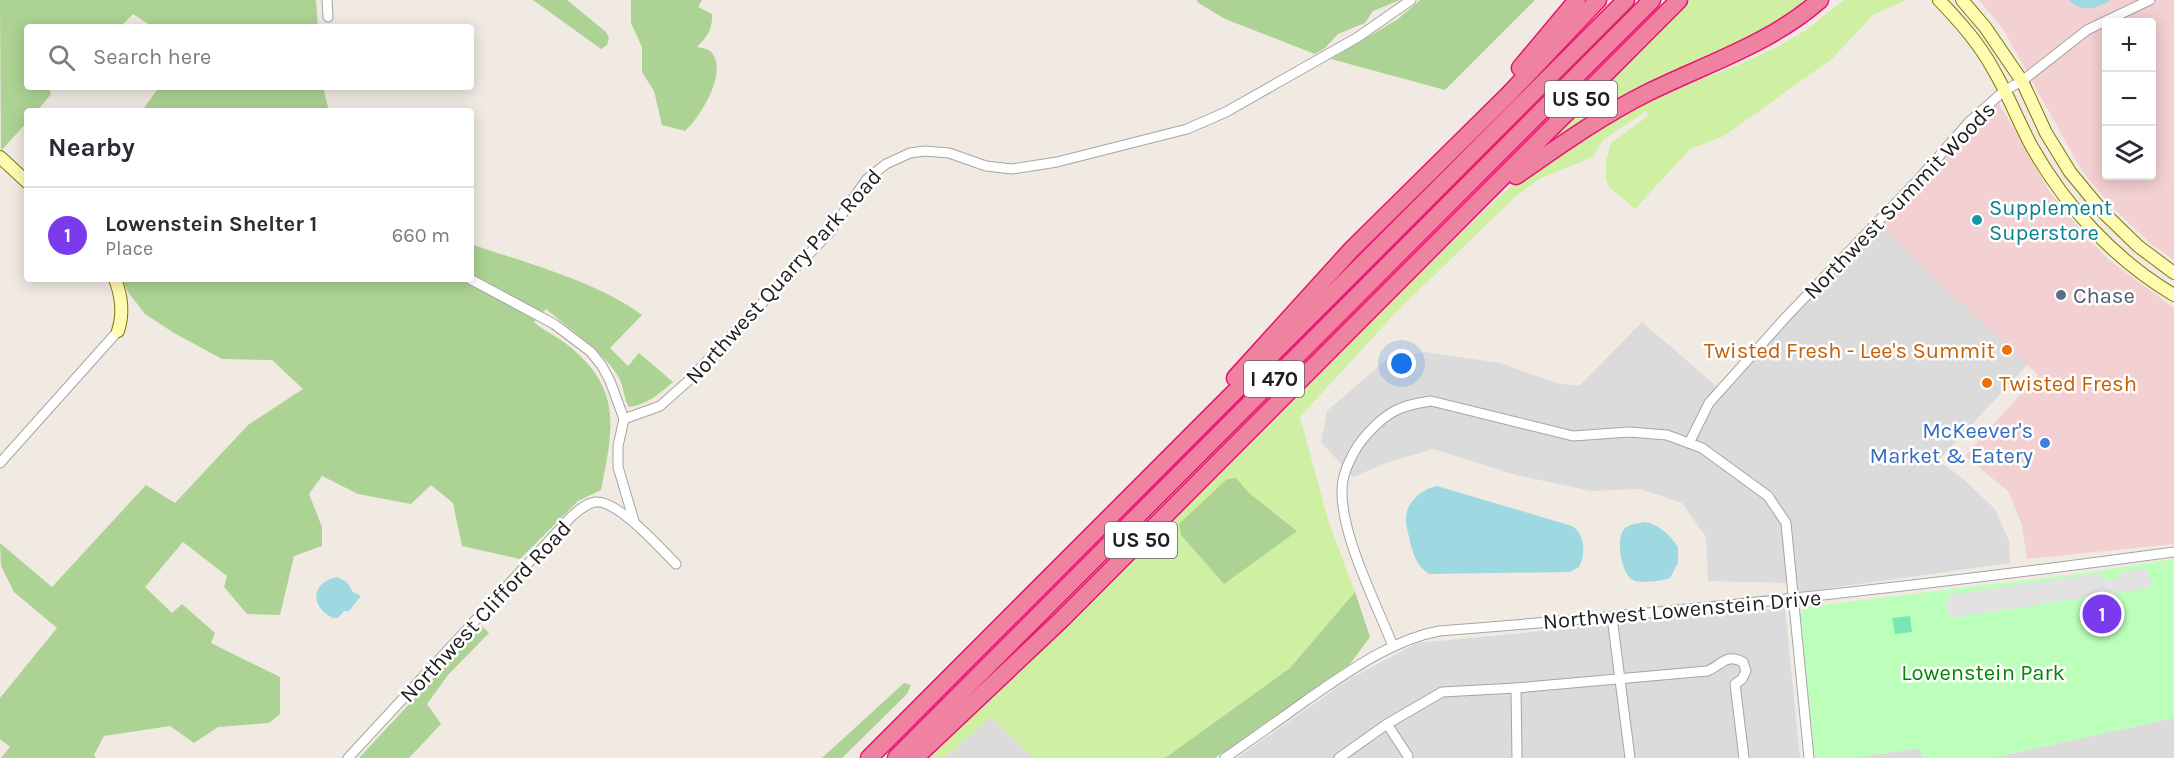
<!DOCTYPE html>
<html lang="en">
<head>
<meta charset="utf-8">
<style>
  body { margin:0; font-family:Karla,sans-serif; background:#f2f2f3; color:#2b2b33 }
  .controls { position:absolute; right:18px; top:18px; display:grid; overflow:hidden; border-radius:6px; box-shadow:0 3px 15px #0003 }
  .controls button { width:54px; height:54px; display:grid; place-items:center; padding:0; border:0; border-bottom:2px solid #e1e1e2; background:#fff; color:#2b2b33; font:30px sans-serif }
  .you { position:absolute; left:1402px; top:364px; width:21px; height:21px; margin:-15px; border:4px solid #fff; border-radius:50%; background:#1a73e8; box-shadow:0 0 0 9px #1a73e833 }
  .badge { display:grid; place-items:center; width:39px; height:39px; border-radius:50%; background:#7c3aed; color:#fff; font-size:20px; font-weight:700 }
  .pin { position:absolute; translate:-50% -50%; border:3px solid #fff; box-shadow:0 2px 6px #0006 }
  .list { margin:0; padding:0; list-style:none }
  h2 { display:flex; justify-content:space-between; align-items:center; height:78px; margin:0; padding:0 24px; font-size:26px }
  h2 small { font-size:20px; font-weight:400; color:#7c7c81 }
  .list li { display:grid; grid-template-columns:39px 1fr auto; gap:18px; align-items:center; box-sizing:border-box; height:96px; padding:0 24px; border-top:2px solid #e1e1e2 }
  .list b { display:block; font-size:22px; white-space:nowrap }
  .list p { margin:0; font-size:20px; white-space:nowrap; color:#7c7c81 }
  .list em { font-size:20px; font-style:normal; color:#7c7c81 }
  .icon { flex:none; width:33px; height:33px; fill:none; stroke:currentColor; stroke-width:2; stroke-linecap:round; stroke-linejoin:round }
  .map { position:relative; flex:none; width:2174px; height:758px; overflow:hidden }
  .search { position:absolute; background:#fff; box-shadow:0 3px 15px #0003; left:24px; top:24px; width:450px; height:66px; display:flex; align-items:center; gap:15px; box-sizing:border-box; padding:0 21px; border-radius:6px; color:#7c7c81; font-size:22px }
  .panel { position:absolute; background:#fff; box-shadow:0 3px 15px #0003; left:24px; top:108px; width:450px; height:174px; border-radius:6px }
  .map>svg:first-child { display:block }
</style>
</head>
<body>
<div class="map">
<svg width="2174" height="758" viewBox="0 0 2174 758">
  <rect width="100%" height="100%" fill="#f0eae3"/>
  <!-- residential -->
  <g fill="#dcdbdb">
    <polygon points="1876,223 2028,364 1938,461 1961,477 1995,509 2009,541 2010,563 1794,593 1793,583 1708,581 1706,537 1682,503 1641,489 1591,491 1516,475 1433,449 1386,463 1353,477 1321,442 1327,411 1387,359 1425,352 1500,363 1556,383 1579,386 1642,322 1721,390"/>
    <polygon points="1785,608 1800,758 1237,758 1348,680 1417,643"/>
    <polygon points="991,717 1033,758 944,758 955,747"/>
    <polygon points="2174,718 2174,758 1991,758"/>
    <polygon points="1920,748 1922,758 1854,758"/>
  </g>
  <!-- commercial -->
  <g fill="#f3d0d2" fill-rule="evenodd">
    <path d="M1979,0H2174V260L2151,244L2113,208L2082,171L2003,29ZM2106,22H2152V176H2106Z"/>
    <polygon points="1996,99 2023,143 2049,191 2084,234 2109,260 2174,308 2174,544 2027,559 2022,525 2008,491 1965,456 2038,375 1876,223"/>
  </g>
  <!-- grass -->
  <g fill="#cfefa3" fill-rule="evenodd">
    <polygon points="1689,0 1806,0 1765,29 1618,104 1541,151"/>
    <path d="M1844,0H1906L1873,15L1833,58L1724,136L1690,149L1635,209L1609,187L1606,179V161L1611,143L1648,116L1646,111L1603,140L1594,155L1588,159L1541,178L1516,196L1397,311L1300,417L1329,523L1355,592L1290,668L1165,758H1033L991,717L944,758H928L1130,560L1325,364L1502,194L1525,176L1640,104L1738,65L1781,45L1806,30ZM1236,478L1249,493L1297,531L1179,524Z"/>
  </g>
  <!-- forest -->
  <g fill="#acd393">
    <polygon points="0,0 316,0 318,27 153,27 133,14 120,27 27,27 27,87 48,87 51,94 37,111 27,111 27,122 1,151"/>
    <polygon points="533,0 567,0 606,32 609,38 607,45 601,49"/>
    <path d="M631,0H702L698,7L712,14C713,29 707,37 697,47C701,48 706,48 710,51C730,69 701,117 685,131L662,125L654,91L642,72V47L631,23Z"/>
    <polygon points="1197,0 1400,0 1373,11 1365,23 1338,34 1325,48 1315,54 1225,19 1197,2"/>
    <polygon points="1420,0 1535,0 1445,90 1331,59 1398,19"/>
    <polygon points="159,87 323,87 329,111 142,111"/>
    <path d="M471,244C525,263 596,281 642,315L610,348L628,366L639,353L673,382C660,393 647,405 629,407C623,397 624,385 618,376C604,352 567,327 546,309L534,322C544,331 558,337 569,346C623,390 613,429 601,490L578,501L520,559L462,546L453,503L431,485L411,504L358,494L322,476L309,494L322,527V546L294,556L280,615L247,614L224,587L227,576L183,542L145,587L172,613L182,604L215,633L211,643L280,677V714L269,723L218,727L194,743L170,726L104,736L94,755L96,758H1L10,747L0,739V698L57,628L14,592L1,566L0,543L52,587L146,485L175,503L248,425L303,389L272,360L222,359L174,333L145,314L128,292L122,279H471Z"/>
    <polygon points="1236,478 1249,493 1297,531 1224,584 1181,535 1179,524 1227,479"/>
    <polygon points="1355,592 1370,637 1350,664 1215,758 1165,758 1290,668"/>
    <polygon points="482,626 489,633 448,675 427,704 441,724 409,758 359,758"/>
    <polygon points="904,683 911,685 907,694 842,758 822,758"/>
  </g>
  <!-- park -->
  <polygon fill="#bfb" points="2174,559 2174,718 1991,758 1922,758 1920,748 1854,758 1815,758 1800,615 1805,607 2093,572"/>
  <!-- pitch -->
  <polygon fill="#78e7b2" points="1910,616 1912,632 1895,634 1892,618"/>
  <!-- parking -->
  <polygon fill="#e2e2e2" points="2146,568 2147,574 2150,573 2151,588 1949,618 1947,595 2101,573 2103,580 2119,578 2119,573"/>
  <!-- water -->
  <g fill="#9ed9e2">
    <path d="M2068,0H2111C2096,9 2083,13 2068,0Z"/>
    <path d="M1437,486L1572,526C1585,534 1586,554 1579,567L1570,572L1429,574C1416,565 1414,556 1410,542C1409,534 1405,526 1406,518C1406,502 1422,489 1437,486Z"/>
    <path d="M1643,522C1658,523 1670,535 1678,547V563L1670,578C1661,581 1641,584 1633,580C1621,574 1615,537 1625,528C1630,524 1637,524 1643,522Z"/>
    <path d="M337,577L347,582L353,592L361,596L349,611H344L338,618H333C310,607 310,583 337,577Z"/>
  </g>
  <g fill="none" stroke-linecap="round" stroke-linejoin="round">
    <!-- street casing -->
    <g stroke="#a5a5a5" stroke-width="11">
      <g id="street">
        <polyline points="327,0 328,17"/>
        <polyline points="470,279 554,324 591,352 602,366 610,381 624,419 618,446 618,467 634,521"/>
        <polyline points="624,419 660,406 687,382 829,233 867,179 886,164 910,153 925,151 949,153 986,166 1012,169 1057,162 1187,129 1226,112 1358,37 1411,0"/>
        <polyline points="1689,443 1709,403 1786,317 1918,180 1970,121 2004,91 2022,81 2087,30 2150,0"/>
        <polyline points="0,463 118,331"/>
        <polyline points="1612,617 1630,758"/>
        <path d="M1393,646C1376,603 1341,536 1342,490C1342,471 1355,447 1368,433C1388,411 1402,405 1431,401L1573,436L1629,432L1667,435L1702,448L1768,496L1786,523L1809,758"/>
        <polyline points="1516,688 1517,758"/>
        <polyline points="1387,724 1408,756"/>
        <path d="M348,758L571,517C578,511 585,504 595,502C617,499 660,548 676,564"/>
        <path d="M1225,758C1253,738 1281,719 1308,699C1348,672 1391,640 1439,631C1685,612 1930,585 2174,552"/>
        <path d="M1339,758L1387,724L1442,692L1516,688L1707,671C1723,665 1725,653 1743,662L1746,671L1742,679L1735,684L1744,758"/>
      </g>
    </g>
    <!-- secondary casing -->
    <g stroke="#777a00" stroke-width="14">
      <g id="secondary">
        <path d="M1939,0C1959,21 1979,43 1993,69C2008,94 2018,121 2032,147C2066,207 2115,260 2174,295"/>
        <polyline points="1962,0 1985,27 2022,81 2046,133 2070,172 2103,212 2138,246 2174,273"/>
        <polyline points="0,157 27,182"/>
        <path d="M115,279C122,297 124,313 118,331"/>
      </g>
    </g>
    <!-- highway casing -->
    <g stroke="#eb1270" stroke-width="19">
      <g id="highway">
        <polyline points="1520,68 1577,0"/>
        <path d="M1516,176C1558,147 1601,116 1647,93C1706,64 1770,44 1820,0"/>
        <polyline points="1235,378 1352,249 1507,96 1598,0"/>
        <polyline points="869,758 1626,0"/>
        <polyline points="896,758 1652,0"/>
        <polyline points="915,758 1061,620 1679,0"/>
      </g>
    </g>
    <!-- street -->
    <use href="#street" stroke="#fff" stroke-width="9"/>
    <!-- secondary -->
    <use href="#secondary" stroke="#fffcb2" stroke-width="12"/>
    <!-- highway -->
    <use href="#highway" stroke="#ef82a0" stroke-width="16"/>
  </g>
  <!-- markers -->
  <circle fill="#0f9aa8" stroke="#fff" stroke-width="2" cx="1977" cy="220" r="6"/>
  <circle fill="#5c6f8a" stroke="#fff" stroke-width="2" cx="2061" cy="295" r="6"/>
  <g fill="#e8710a" stroke="#fff" stroke-width="2">
    <circle cx="2007" cy="350" r="6"/>
    <circle cx="1987" cy="383" r="6"/>
  </g>
  <circle fill="#3f7fe0" stroke="#fff" stroke-width="2" cx="2045" cy="443" r="6"/>
  <g text-anchor="middle" stroke-width="5" stroke-linejoin="round" paint-order="stroke">
    <!-- shield labels -->
    <g fill="#fff" stroke="#626262" stroke-width="1.5">
      <rect x="1545" y="81" width="72" height="36" rx="4.5"/>
      <rect x="1244" y="361" width="60" height="36" rx="4.5"/>
      <rect x="1105" y="522" width="72" height="36" rx="4.5"/>
    </g>
    <g font-size="21" font-weight="bold" fill="#1e1e1e">
      <text x="1581" y="106">US 50</text>
      <text x="1274" y="386">I 470</text>
      <text x="1141" y="547">US 50</text>
    </g>
    <!-- street labels -->
    <g font-size="22" fill="#1e1e1e" stroke="#fff">
      <text transform="translate(1899 200) rotate(-46)" y="8">Northwest Summit Woods</text>
      <text transform="translate(783 276) rotate(-48)" y="8">Northwest Quarry Park Road</text>
      <text transform="translate(1682 609) rotate(-5)" y="8">Northwest Lowenstein Drive</text>
      <text transform="translate(485 611) rotate(-47)" y="8">Northwest Clifford Road</text>
    </g>
    <!-- culture labels -->
    <g font-size="22" fill="#0d838f" stroke="#fff" text-anchor="start">
      <text x="1989" y="215">Supplement<tspan x="1989" dy="25">Superstore</tspan></text>
    </g>
    <!-- service labels -->
    <g font-size="22" fill="#4e5e75" stroke="#fff" text-anchor="start">
      <text x="2073" y="303">Chase</text>
    </g>
    <!-- food labels -->
    <g font-size="22" fill="#c56008" stroke="#fff" text-anchor="end">
      <text x="1995" y="358">Twisted Fresh - Lee's Summit</text>
      <text x="1999" y="391" text-anchor="start">Twisted Fresh</text>
    </g>
    <!-- shop labels -->
    <g font-size="22" fill="#366cbe" stroke="#fff" text-anchor="end">
      <text x="2033" y="438">McKeever's<tspan x="2033" dy="25">Market &amp; Eatery</tspan></text>
    </g>
    <!-- park labels -->
    <g font-size="22" fill="#018701" stroke="#fff">
      <text x="1983" y="680">Lowenstein Park</text>
    </g>
  </g>
</svg>
<div class="controls">
<button>+</button>
<button>−</button>
<button><svg class="icon" aria-label="layers" viewBox="0 0 24 24"><path d="M12 4l9 5-9 5-9-5zM3 14l9 5 9-5"/></svg></button>
</div>
<div class="you"></div>
<div class="pin badge" style="left:2102px;top:614px">1</div>
<div class="search"><svg class="icon" aria-label="search" viewBox="0 0 24 24"><circle cx="10" cy="10" r="6"/><path d="M15 15l6 6"/></svg>Search here</div>
<section class="panel">
<h2>Nearby<small></small></h2>
<ul class="list">
<li><span class="badge">1</span><div><b>Lowenstein Shelter 1</b><p>Place</p></div><em>660 m</em></li>
</ul>
</section>
</div>
</body>
</html>
